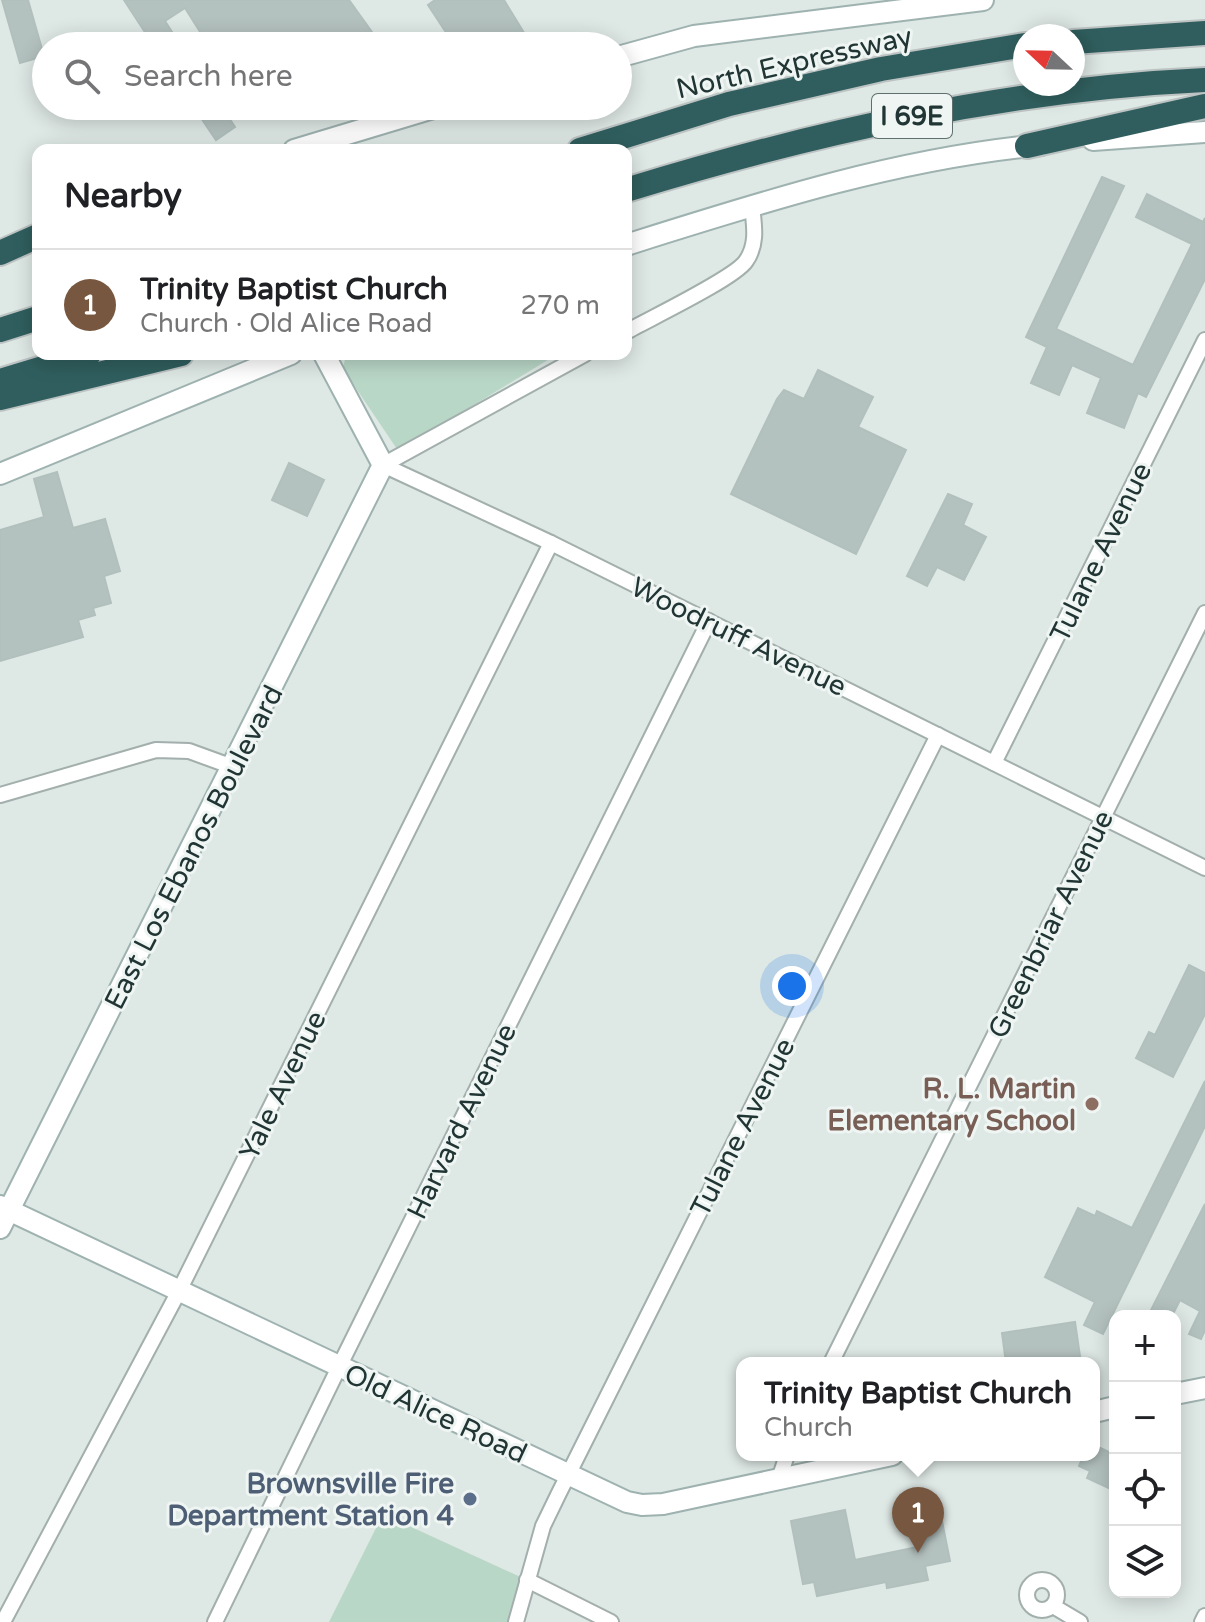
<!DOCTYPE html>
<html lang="en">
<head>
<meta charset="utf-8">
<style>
  body { margin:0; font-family:"Varela Round",sans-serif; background:#f6f6f6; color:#202124 }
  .controls { position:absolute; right:24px; bottom:24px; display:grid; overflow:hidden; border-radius:16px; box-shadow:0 4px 20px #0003 }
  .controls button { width:72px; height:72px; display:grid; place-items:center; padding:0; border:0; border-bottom:2px solid #e0e0e0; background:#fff; color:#202124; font:40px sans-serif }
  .compass { position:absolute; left:1013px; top:24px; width:72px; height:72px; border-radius:50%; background:#fff; box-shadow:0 4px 20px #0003; rotate:292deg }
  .you { position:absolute; left:792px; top:986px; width:28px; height:28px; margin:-20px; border:6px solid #fff; border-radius:50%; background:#1a73e8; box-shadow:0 0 0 12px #1a73e833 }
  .badge { display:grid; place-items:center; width:52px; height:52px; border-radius:50%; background:#77573f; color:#fff; font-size:26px; font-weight:700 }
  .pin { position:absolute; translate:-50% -66px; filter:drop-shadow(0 2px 4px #0008) }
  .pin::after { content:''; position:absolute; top:42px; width:28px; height:24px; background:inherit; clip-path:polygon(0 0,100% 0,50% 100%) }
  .popup { position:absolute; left:736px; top:1357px; width:364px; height:104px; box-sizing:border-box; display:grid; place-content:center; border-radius:16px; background:#fff; filter:drop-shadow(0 2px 6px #0005); font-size:26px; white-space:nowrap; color:#757577 }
  .popup b { font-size:30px; color:#202124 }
  .popup::after { content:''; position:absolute; left:50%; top:100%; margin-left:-16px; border:16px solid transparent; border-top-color:#fff }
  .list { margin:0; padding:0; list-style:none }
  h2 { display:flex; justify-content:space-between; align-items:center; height:104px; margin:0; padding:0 32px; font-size:34px }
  h2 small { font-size:26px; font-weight:400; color:#757577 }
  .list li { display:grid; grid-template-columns:52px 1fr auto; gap:24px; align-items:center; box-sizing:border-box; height:112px; padding:0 32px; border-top:2px solid #e0e0e0 }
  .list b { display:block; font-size:30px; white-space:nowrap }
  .list p { margin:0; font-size:26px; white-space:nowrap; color:#757577 }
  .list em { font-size:26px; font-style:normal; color:#757577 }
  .icon { flex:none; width:44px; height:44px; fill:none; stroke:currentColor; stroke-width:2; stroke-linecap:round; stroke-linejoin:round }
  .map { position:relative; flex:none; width:1205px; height:1622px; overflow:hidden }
  .search { position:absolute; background:#fff; box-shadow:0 4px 20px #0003; left:32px; top:32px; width:600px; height:88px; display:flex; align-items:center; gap:20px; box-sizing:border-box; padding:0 28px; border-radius:44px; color:#757577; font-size:30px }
  .panel { position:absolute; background:#fff; box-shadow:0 4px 20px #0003; left:32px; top:144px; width:600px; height:216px; border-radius:16px }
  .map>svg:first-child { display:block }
</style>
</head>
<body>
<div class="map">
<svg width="1205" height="1622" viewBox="0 0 1205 1622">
  <rect width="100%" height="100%" fill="#dee8e5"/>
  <!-- green -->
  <g fill="#b9d7c7">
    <polygon points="346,354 550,354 551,358 421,437 397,449 343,369"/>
    <polygon points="383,1514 527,1580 516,1622 329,1622"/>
  </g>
  <!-- building -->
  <g fill="#b4c2bf" stroke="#b1c0bd" stroke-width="2">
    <polygon points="2,0 28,0 44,56 20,63"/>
    <polygon points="124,0 349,0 382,46 209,46 185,8 165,21 181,46 154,46"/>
    <polygon points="435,0 504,0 529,41 521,46 455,46 428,5"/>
    <polygon points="193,106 221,106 235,127 216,140"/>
    <polygon points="1102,177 1124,186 1056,329 1133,365 1192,244 1136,217 1147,194 1203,222 1205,218 1205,279 1146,397 1138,393 1124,428 1087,413 1101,378 1072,365 1059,395 1031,383 1047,347 1026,337"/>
    <polygon points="818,370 873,397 858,427 906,450 856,554 731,494 777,399 784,390 804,399"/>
    <polygon points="289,463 324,480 307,516 272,500"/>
    <polygon points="57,472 73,528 105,519 120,571 104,576 111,603 93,608 95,615 78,620 83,637 0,661 0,530 44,517 34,479"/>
    <polygon points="948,494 972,504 963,525 986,537 964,580 937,567 927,586 907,576"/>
    <polygon points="1189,965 1205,973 1205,1014 1173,1077 1136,1058 1149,1032 1155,1035"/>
    <polygon points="1205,1081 1205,1126 1103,1334 1084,1325 1095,1302 1045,1277 1078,1208 1095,1216 1097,1211 1132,1228"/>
    <polygon points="1205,1204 1205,1330 1201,1339 1189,1334 1200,1311 1180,1300 1172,1316 1148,1316"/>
    <polygon points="1075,1322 1081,1363 1006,1363 1002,1333"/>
    <polygon points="1094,1445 1115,1455 1115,1491 1087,1478 1090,1471 1079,1466 1084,1455 1094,1455"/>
    <polygon points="845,1510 855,1560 922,1546 916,1516 940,1511 950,1561 925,1566 928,1580 887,1588 886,1582 817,1596 814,1582 803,1584 791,1521"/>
  </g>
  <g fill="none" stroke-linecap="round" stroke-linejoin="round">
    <!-- street casing -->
    <g stroke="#a2afac" stroke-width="18">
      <g id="street">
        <path d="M626,332C649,319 735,278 746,261C758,244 754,225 752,206"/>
        <polyline points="383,465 551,543 1205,868"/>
        <polyline points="383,465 585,354"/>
        <polyline points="994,763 1205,340"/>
        <polyline points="0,795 156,750 189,751 233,767"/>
        <polyline points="831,1363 1205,613"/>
        <polyline points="778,1482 787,1455"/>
        <polyline points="527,1580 611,1622"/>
        <circle cx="1042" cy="1595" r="15"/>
        <polyline points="1053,1606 1080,1622"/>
        <polyline points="3,1622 179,1291 551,543"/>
        <polyline points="215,1622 339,1367 709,621"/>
        <polyline points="516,1622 543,1526 559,1493 938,735"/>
        <polyline points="1202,1622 1205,1616"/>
      </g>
    </g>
    <!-- secondary casing -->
    <g stroke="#9eb2af" stroke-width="24">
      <g id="secondary">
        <polyline points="618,57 694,36 983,0"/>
        <polyline points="1093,140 1205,132"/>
        <polyline points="294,150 440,106"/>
        <path d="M626,245C762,202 899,158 1041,145"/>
        <polyline points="0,474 291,354"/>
        <polyline points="0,1206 627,1502 642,1505 663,1504 892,1455"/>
        <polyline points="0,1228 383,465 324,354"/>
        <polyline points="1175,1394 1205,1388"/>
        <polyline points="1094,1412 1115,1407"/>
      </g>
    </g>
    <!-- highway casing -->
    <g stroke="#bcc3c2" stroke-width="28">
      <g id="highway">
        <polyline points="1073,42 1205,33"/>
        <polyline points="1027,146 1205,106"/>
        <polyline points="580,150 729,104 881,69 1025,45"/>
        <path d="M626,190C815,132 1007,89 1205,80"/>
        <polyline points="0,253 38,236"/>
        <polyline points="0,330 38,318"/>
        <polyline points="0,381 89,354"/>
        <polyline points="0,398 181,354"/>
      </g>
    </g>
    <!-- street -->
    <use href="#street" stroke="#fff" stroke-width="14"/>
    <!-- secondary -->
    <use href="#secondary" stroke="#fff" stroke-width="20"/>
    <!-- highway -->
    <use href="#highway" stroke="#305e5e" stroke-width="24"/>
  </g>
  <!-- markers -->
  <circle fill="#8d6e63" stroke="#eef5f3" stroke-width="3" cx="1092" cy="1104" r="8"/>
  <circle fill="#5c6f8a" stroke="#eef5f3" stroke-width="3" cx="470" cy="1499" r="8"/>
  <g text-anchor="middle" stroke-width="6" stroke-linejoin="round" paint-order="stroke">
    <!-- shield labels -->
    <rect fill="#eef5f3" stroke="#5e6f6d" stroke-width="2" x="872" y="94" width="80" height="44" rx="6"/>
    <g font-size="26" font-weight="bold" fill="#213634">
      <text x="912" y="125">I 69E</text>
    </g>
    <!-- street labels -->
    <g font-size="28" fill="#213634" stroke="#eef5f3">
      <text transform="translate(794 62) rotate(-13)" y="10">North Expressway</text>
      <text transform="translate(1100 552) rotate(-64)" y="10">Tulane Avenue</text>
      <text transform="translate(739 636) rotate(26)" y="10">Woodruff Avenue</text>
      <text transform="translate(193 847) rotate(-63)" y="10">East Los Ebanos Boulevard</text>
      <text transform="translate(1050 924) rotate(-64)" y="10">Greenbriar Avenue</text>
      <text transform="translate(282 1085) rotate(-64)" y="10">Yale Avenue</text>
      <text transform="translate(461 1121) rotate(-64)" y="10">Harvard Avenue</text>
      <text transform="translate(742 1127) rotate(-63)" y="10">Tulane Avenue</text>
      <text transform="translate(436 1413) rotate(25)" y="10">Old Alice Road</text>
    </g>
    <!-- education labels -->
    <g font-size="28" font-weight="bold" fill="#785e54" stroke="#eef5f3" text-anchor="end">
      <text x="1076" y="1098">R. L. Martin<tspan x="1076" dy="32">Elementary School</tspan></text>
    </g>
    <!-- service labels -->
    <g font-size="28" font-weight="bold" fill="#4e5e75" stroke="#eef5f3" text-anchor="end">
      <text x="454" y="1493">Brownsville Fire<tspan x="454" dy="32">Department Station 4</tspan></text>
    </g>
  </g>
</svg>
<div class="controls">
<button>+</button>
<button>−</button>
<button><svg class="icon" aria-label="locate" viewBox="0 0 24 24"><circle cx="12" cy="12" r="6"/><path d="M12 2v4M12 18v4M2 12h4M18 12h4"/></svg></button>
<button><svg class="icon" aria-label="layers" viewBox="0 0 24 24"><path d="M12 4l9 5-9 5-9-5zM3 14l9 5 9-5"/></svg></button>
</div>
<svg class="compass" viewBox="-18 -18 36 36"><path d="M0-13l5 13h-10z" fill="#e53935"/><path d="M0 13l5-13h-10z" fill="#757577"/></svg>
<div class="you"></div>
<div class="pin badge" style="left:918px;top:1553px">1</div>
<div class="popup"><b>Trinity Baptist Church</b>Church</div>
<div class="search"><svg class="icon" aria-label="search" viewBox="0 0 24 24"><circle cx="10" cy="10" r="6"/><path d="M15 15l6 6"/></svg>Search here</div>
<section class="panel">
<h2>Nearby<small></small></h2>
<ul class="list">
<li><span class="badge">1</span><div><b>Trinity Baptist Church</b><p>Church · Old Alice Road</p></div><em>270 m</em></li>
</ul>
</section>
</div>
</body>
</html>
